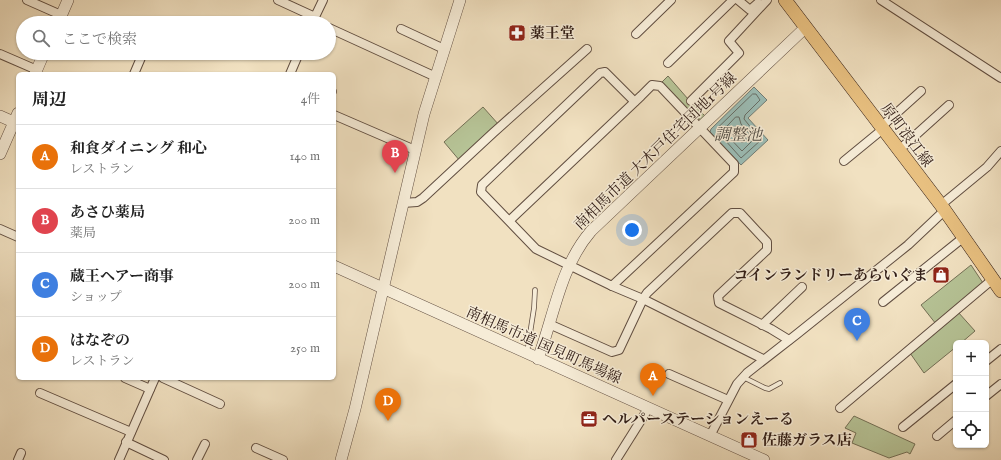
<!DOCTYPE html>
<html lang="ja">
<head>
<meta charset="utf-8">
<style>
  body { margin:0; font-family:"IM FELL English","Noto Serif JP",serif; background:#f2f2f2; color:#222 }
  .controls { position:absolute; right:12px; bottom:12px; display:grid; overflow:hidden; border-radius:6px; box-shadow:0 1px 3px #0004 }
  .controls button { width:36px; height:36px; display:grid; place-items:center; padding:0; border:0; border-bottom:1px solid #e0e0e0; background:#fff; color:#222; font:20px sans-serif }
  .you { position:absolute; left:632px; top:230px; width:14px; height:14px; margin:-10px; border:3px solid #fff; border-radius:50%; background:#1a73e8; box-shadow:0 0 0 6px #1a73e833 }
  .badge { display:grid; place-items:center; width:26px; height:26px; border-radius:50%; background:#8f2418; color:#fff; font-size:13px; font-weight:700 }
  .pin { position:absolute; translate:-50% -33px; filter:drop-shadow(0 1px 2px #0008) }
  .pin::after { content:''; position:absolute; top:21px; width:14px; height:12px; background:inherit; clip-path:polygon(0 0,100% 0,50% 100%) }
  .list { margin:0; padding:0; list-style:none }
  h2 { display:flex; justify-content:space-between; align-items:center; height:52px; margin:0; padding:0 16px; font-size:17px }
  h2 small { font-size:13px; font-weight:400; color:#767676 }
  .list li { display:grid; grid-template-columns:26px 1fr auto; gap:12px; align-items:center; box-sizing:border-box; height:64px; padding:0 16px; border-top:1px solid #e0e0e0 }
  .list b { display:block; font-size:15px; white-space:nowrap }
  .list p { margin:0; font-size:13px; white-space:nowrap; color:#767676 }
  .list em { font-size:13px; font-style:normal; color:#767676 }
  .icon { flex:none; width:22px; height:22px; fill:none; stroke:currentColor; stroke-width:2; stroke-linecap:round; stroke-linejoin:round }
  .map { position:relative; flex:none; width:1001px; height:460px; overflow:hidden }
  .search { position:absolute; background:#fff; box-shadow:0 1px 3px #0004; left:16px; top:16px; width:320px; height:44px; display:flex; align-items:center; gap:10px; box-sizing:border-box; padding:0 14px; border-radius:22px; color:#767676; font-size:15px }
  .panel { position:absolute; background:#fff; box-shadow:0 1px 3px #0004; left:16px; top:72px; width:320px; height:308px; border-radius:6px }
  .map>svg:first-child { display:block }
</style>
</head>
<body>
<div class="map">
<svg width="1001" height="460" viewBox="0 0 1001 460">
  <rect width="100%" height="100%" fill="#f1e1c1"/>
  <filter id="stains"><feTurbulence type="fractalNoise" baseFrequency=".005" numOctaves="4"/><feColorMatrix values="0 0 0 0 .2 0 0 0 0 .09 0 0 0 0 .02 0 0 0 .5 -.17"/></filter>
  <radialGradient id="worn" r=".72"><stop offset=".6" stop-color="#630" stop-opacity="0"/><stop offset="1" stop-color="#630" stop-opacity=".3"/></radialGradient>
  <!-- green -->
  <g fill="#b6c396" stroke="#747056">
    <polygon points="668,76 688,99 705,116 702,120 696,118 662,82"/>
    <polygon points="483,107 499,125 460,161 444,142"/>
    <polygon points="971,265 983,283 936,324 921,305"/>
    <polygon points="958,312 975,331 961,343 956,343 956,347 924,373 910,353"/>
    <polygon points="854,416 915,444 910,454 907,452 889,458 852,443 856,433 845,428"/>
  </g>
  <!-- water -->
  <polygon fill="#9bbdb6" stroke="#717d76" points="754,87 767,100 748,118 768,140 741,165 710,132 711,129"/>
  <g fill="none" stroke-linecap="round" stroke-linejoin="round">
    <!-- shore -->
    <g stroke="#666d66" stroke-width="1">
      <polygon points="753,94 756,94 760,100 745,115 744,119 761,140 741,158 716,130"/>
      <polygon points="736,117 739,117 741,124 754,139 742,151 723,131"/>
      <polygon points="734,127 736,127 746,138 746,140 743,142 741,142 731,132 731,130"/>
    </g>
    <!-- service casing -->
    <g stroke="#614e41" stroke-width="5.5">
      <g id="service">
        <polyline points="334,92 334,91"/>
        <polyline points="527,353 534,308 535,290"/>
        <polyline points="743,377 765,388 769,389 780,383"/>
      </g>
    </g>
    <!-- minor casing -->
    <g stroke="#614e41" stroke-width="10">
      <g id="minor">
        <polyline points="27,0 61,15"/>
        <polyline points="278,0 315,17"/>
        <polyline points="738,0 750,10 758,3"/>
        <polyline points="881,0 1001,78"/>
        <polyline points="312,23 323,0"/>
        <polyline points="329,28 436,77"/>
        <polyline points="401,29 444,49"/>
        <polyline points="636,34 671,0"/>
        <polyline points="0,54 37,70"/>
        <polyline points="668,63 733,0"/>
        <polyline points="134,74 143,53"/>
        <polyline points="290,74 299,53"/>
        <polyline points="691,101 739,53 729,41 767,0"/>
        <polyline points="334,115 415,150"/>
        <polyline points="881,127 921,91"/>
        <polyline points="899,150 949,105"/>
        <polyline points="844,161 883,129"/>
        <polyline points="403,203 417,202 423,198 493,133 587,49"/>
        <polyline points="941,205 987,167 1001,151"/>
        <polyline points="509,221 641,96 652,85 660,86 734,164 734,172 612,286 536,249 481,192 482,185 600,73 605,72 635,102"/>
        <polyline points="0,229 18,237"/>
        <polyline points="883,302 964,237"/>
        <polyline points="549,324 612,352 619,350 643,299 612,286"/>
        <polyline points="762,325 802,287"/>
        <polyline points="763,359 643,299 647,293 732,213 740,213 767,242 767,250 718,296 719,303 771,329 789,340"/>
        <polyline points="986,361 1001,349"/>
        <polyline points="669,374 728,400"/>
        <polyline points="125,378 150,389"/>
        <polyline points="163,378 220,404"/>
        <polyline points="40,393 131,432"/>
        <polyline points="986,396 1001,384"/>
        <polyline points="840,408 993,279"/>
        <polyline points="903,427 956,384"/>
        <polyline points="710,436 737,384 747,373 797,334 908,245 944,211"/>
        <polyline points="937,436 956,420"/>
        <polyline points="126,442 164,460"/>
        <polyline points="256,448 283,460"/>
        <polyline points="18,460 21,453"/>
        <polyline points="119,460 155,378"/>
        <polyline points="197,460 205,444"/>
        <polyline points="616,460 648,409"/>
      </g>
    </g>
    <!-- tertiary casing -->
    <g stroke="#614e41" stroke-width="12">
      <g id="tertiary">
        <polyline points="58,23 68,0"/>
        <polyline points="35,74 44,53"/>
        <polyline points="0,116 18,124"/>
        <polyline points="0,154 18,113"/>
        <polyline points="334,266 764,460"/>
        <path d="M538,359C554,316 560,267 591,231L805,28"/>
        <polyline points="341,460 355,409 424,114 460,0"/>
      </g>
    </g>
    <!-- primary casing -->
    <g stroke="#311d16" stroke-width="14">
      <polyline id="primary" points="785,0 941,205 1001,291"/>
    </g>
    <!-- service -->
    <use href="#service" stroke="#f6ecd7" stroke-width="4"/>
    <!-- minor -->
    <use href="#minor" stroke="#f6ecd7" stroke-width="8"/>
    <!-- tertiary -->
    <use href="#tertiary" stroke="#f6ecd7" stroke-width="11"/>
    <!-- primary -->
    <use href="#primary" stroke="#e8c080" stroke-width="13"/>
  </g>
  <!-- icons -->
  <defs>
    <g id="pharmacy-square" transform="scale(0.9)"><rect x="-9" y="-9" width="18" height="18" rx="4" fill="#8f2418" stroke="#f6ecd7"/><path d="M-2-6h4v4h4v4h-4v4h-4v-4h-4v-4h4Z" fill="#fff"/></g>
    <g id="shop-square" transform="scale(0.9)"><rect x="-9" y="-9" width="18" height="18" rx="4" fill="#8f2418" stroke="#f6ecd7"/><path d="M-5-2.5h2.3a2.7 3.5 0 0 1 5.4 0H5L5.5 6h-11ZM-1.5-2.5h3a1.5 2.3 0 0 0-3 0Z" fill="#fff"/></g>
    <g id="office-square" transform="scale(0.9)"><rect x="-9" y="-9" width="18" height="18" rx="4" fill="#8f2418" stroke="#f6ecd7"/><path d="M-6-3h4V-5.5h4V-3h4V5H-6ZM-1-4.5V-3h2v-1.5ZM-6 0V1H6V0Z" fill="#fff"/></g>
  </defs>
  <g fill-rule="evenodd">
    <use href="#pharmacy-square" x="517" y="33"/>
    <use href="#shop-square" x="941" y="275"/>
    <use href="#office-square" x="589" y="419"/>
    <use href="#shop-square" x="749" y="440"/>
  </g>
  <g text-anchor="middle" stroke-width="3" stroke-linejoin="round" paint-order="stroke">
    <!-- poi labels -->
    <g font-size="15" font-weight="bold" fill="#311d16" stroke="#f6ecd7" text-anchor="start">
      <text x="530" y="38">薬王堂</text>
      <text x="928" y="280" text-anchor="end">コインランドリーあらいぐま</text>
      <text x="602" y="424">ヘルパーステーションえーる</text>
      <text x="762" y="445">佐藤ガラス店</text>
    </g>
    <!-- street labels -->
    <g font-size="15" fill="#311d16" stroke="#f6ecd7">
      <text transform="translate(907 135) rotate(53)" y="5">原町浪江線</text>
      <text transform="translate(655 151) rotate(-44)" y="5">南相馬市道 大木戸住宅団地1号線</text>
      <text transform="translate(544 345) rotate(24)" y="5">南相馬市道 国見町馬場線</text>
    </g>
    <!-- water labels -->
    <g font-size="16" font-style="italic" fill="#514d46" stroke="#f6ecd7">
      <text x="738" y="140">調整池</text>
    </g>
  </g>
  <rect width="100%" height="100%" filter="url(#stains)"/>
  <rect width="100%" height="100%" fill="url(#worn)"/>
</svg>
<div class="controls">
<button>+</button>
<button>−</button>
<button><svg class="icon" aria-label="locate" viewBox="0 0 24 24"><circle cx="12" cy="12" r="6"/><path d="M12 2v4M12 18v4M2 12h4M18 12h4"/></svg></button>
</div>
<div class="you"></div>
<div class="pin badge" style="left:653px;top:396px;background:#e8710a">A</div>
<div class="pin badge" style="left:395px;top:173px;background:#e0444e">B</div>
<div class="pin badge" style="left:857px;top:341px;background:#3f7fe0">C</div>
<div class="pin badge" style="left:388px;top:421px;background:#e8710a">D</div>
<div class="search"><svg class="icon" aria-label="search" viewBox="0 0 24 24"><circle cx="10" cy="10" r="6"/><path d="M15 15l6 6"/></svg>ここで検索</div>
<section class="panel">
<h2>周辺<small>4件</small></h2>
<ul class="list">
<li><span class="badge" style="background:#e8710a">A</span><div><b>和食ダイニング 和心</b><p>レストラン</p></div><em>140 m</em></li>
<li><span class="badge" style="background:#e0444e">B</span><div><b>あさひ薬局</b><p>薬局</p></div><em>200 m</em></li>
<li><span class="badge" style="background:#3f7fe0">C</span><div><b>蔵王ヘアー商事</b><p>ショップ</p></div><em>200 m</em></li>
<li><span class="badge" style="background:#e8710a">D</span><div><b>はなぞの</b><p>レストラン</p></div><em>250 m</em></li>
</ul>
</section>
</div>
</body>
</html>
